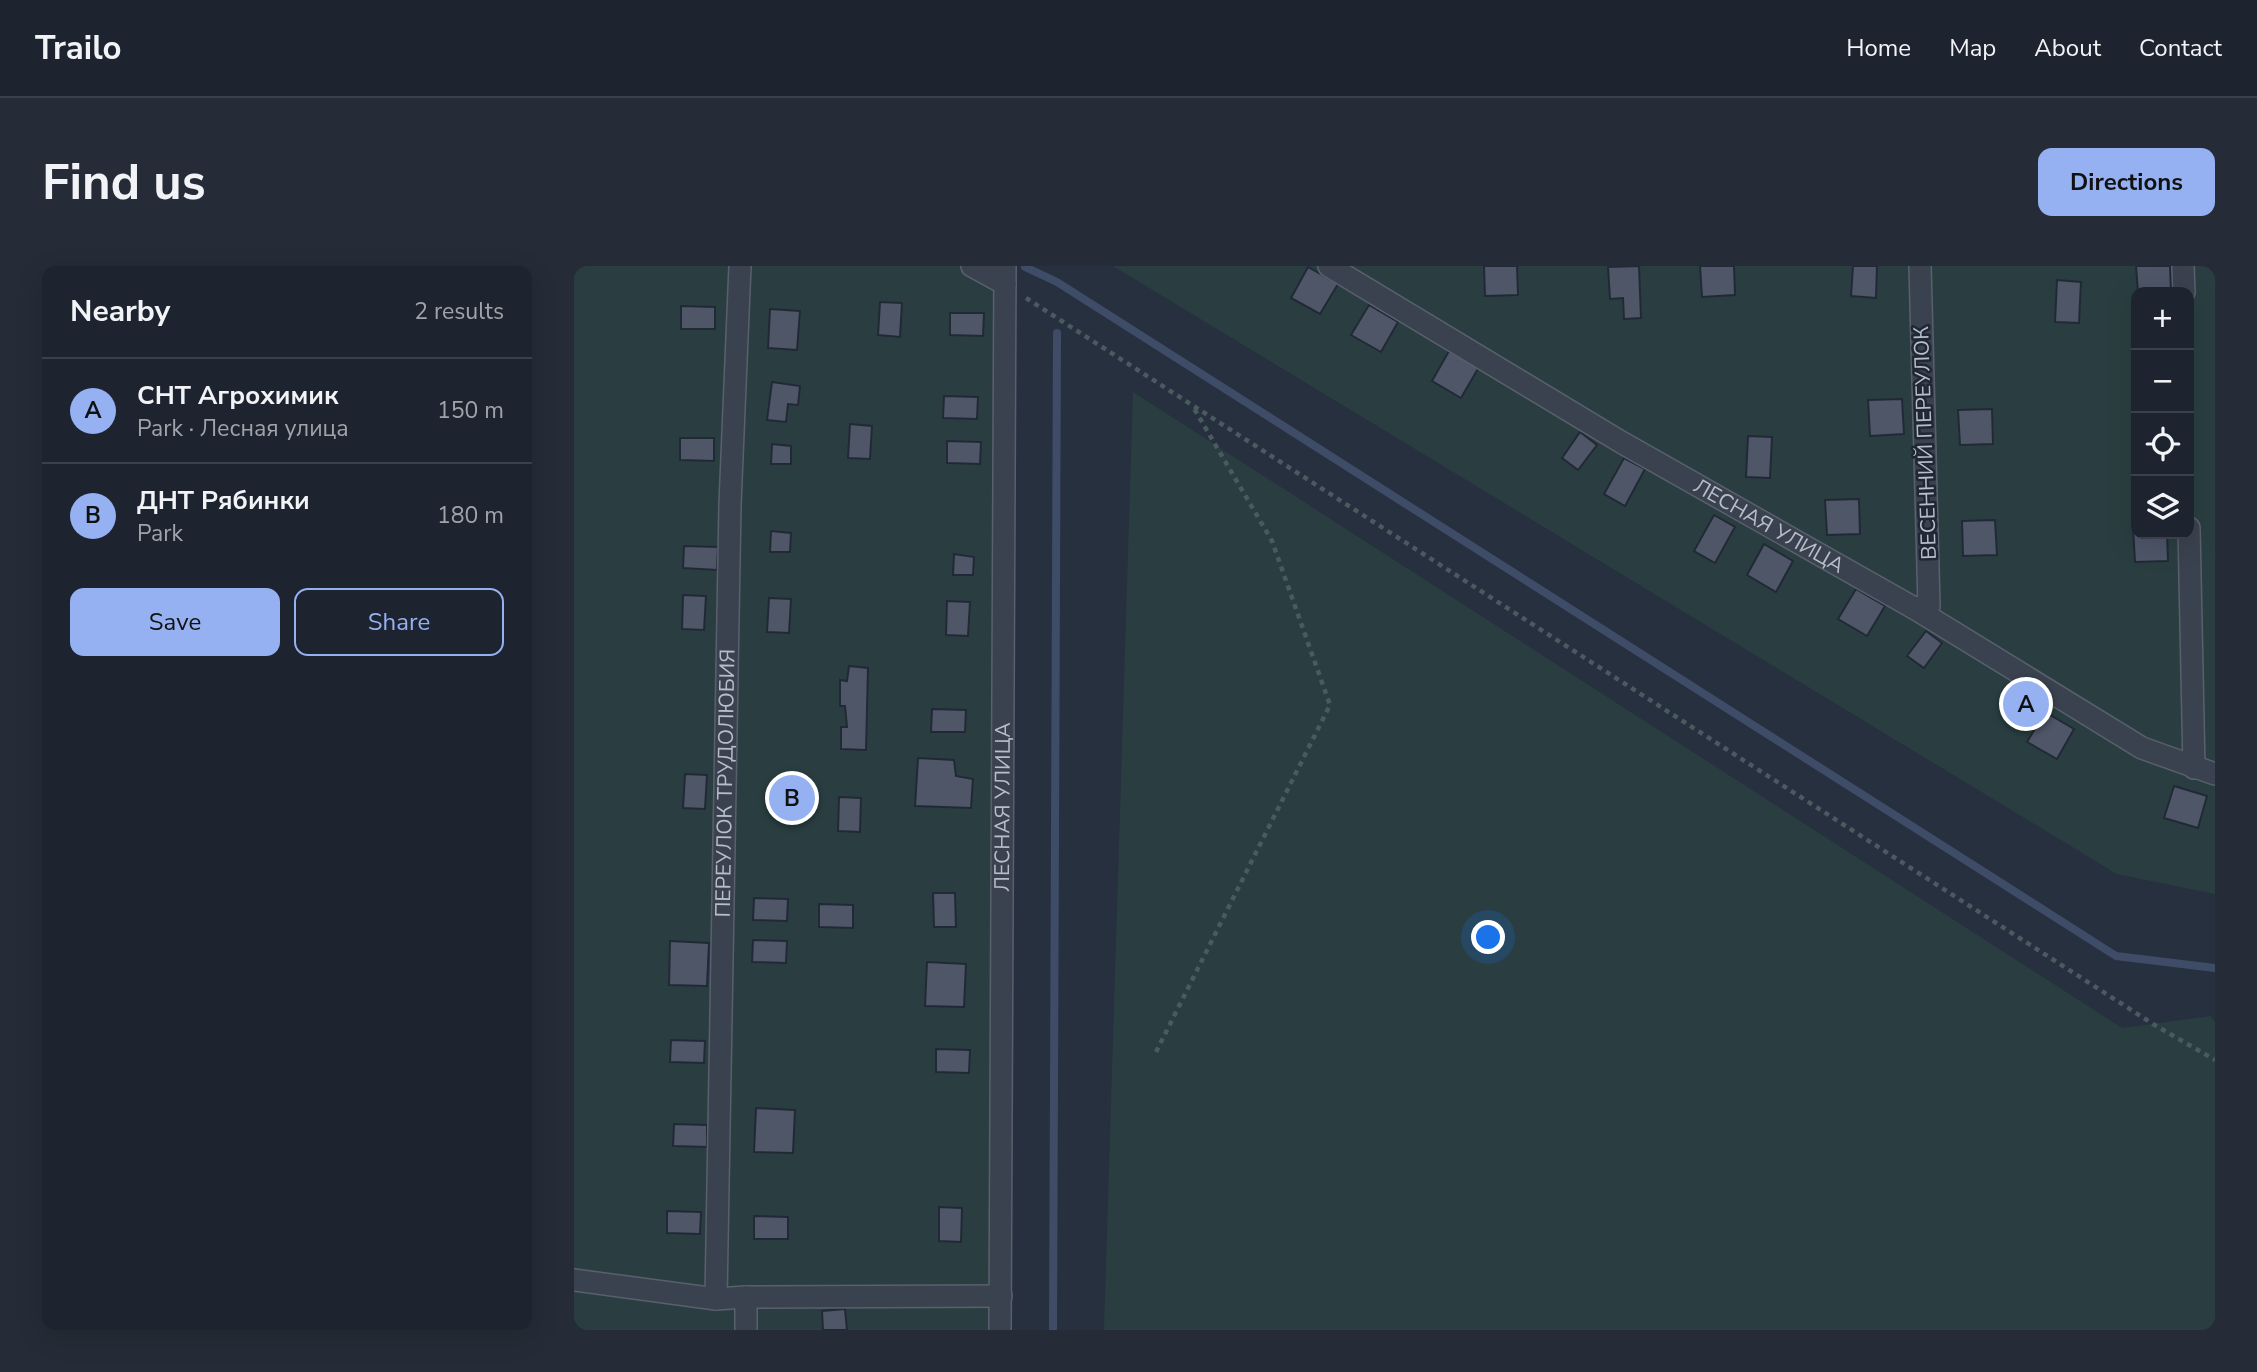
<!DOCTYPE html>
<html lang="en">
<head>
<meta charset="utf-8">
<style>
  body { margin:0; font-family:"Nunito Sans",sans-serif; background:#252c37; color:#f1f3f6 }
  .controls { position:absolute; right:21px; top:21px; display:grid; overflow:hidden; border-radius:14px; box-shadow:0 7px 28px #0002 }
  .controls button { width:63px; height:63px; display:grid; place-items:center; padding:0; border:0; border-bottom:2px solid #3b414b; background:#1d242f; color:#f1f3f6; font:35px sans-serif }
  .you { position:absolute; left:915px; top:672px; width:24px; height:24px; margin:-18px; border:5px solid #fff; border-radius:50%; background:#1a73e8; box-shadow:0 0 0 10px #1a73e833 }
  .badge { display:grid; place-items:center; width:46px; height:46px; border-radius:50%; background:#95b1f2; color:#111; font-size:23px; font-weight:700 }
  .pin { position:absolute; translate:-50% -50%; border:4px solid #fff; box-shadow:0 2px 7px #0006 }
  .list { margin:0; padding:0; list-style:none }
  h2 { display:flex; justify-content:space-between; align-items:center; height:91px; margin:0; padding:0 28px; font-size:30px }
  h2 small { font-size:23px; font-weight:400; color:#a0a4aa }
  .list li { display:grid; grid-template-columns:46px 1fr auto; gap:21px; align-items:center; box-sizing:border-box; height:105px; padding:0 28px; border-top:2px solid #3b414b }
  .list b { display:block; font-size:26px; white-space:nowrap }
  .list p { margin:0; font-size:23px; white-space:nowrap; color:#a0a4aa }
  .list em { font-size:23px; font-style:normal; color:#a0a4aa }
  .actions { display:flex; gap:14px; padding:21px 28px }
  .actions a { flex:1; padding:16px 0; border:2px solid #95b1f2; border-radius:14px; text-align:center; font-size:24px; color:#95b1f2 }
  .actions .main { background:#95b1f2; color:#111 }
  .icon { flex:none; width:38px; height:38px; fill:none; stroke:currentColor; stroke-width:2; stroke-linecap:round; stroke-linejoin:round }
  .map { position:relative; flex:none; width:1641px; height:1064px; overflow:hidden; border-radius:14px }
  header { display:flex; align-items:center; gap:42px; box-sizing:border-box; height:98px; padding:0 35px; background:#1d242f; border-bottom:2px solid #3b414b }
  header strong { font-size:33px }
  nav { display:flex; gap:38px; margin-inline-start:auto; font-size:24px }
  .intro { display:flex; align-items:center; justify-content:space-between; box-sizing:border-box; height:168px; padding:0 42px }
  h1 { margin:0; font-size:49px }
  .button { padding:18px 32px; border-radius:14px; background:#95b1f2; color:#111; font-size:24px; font-weight:700 }
  main { display:flex; gap:42px; padding:0 42px }
  aside { flex:1; background:#1d242f; border-radius:14px; box-shadow:0 7px 28px #0002 }
  .map>svg:first-child { display:block }
</style>
</head>
<body>
<header>
<strong>Trailo</strong>
<nav><a>Home</a><a>Map</a><a>About</a><a>Contact</a></nav>
</header>
<div class="intro"><h1>Find us</h1><a class="button">Directions</a></div>
<main>
<aside>
<h2>Nearby<small>2 results</small></h2>
<ul class="list">
<li><span class="badge">A</span><div><b>СНТ Агрохимик</b><p>Park · Лесная улица</p></div><em>150 m</em></li>
<li><span class="badge">B</span><div><b>ДНТ Рябинки</b><p>Park</p></div><em>180 m</em></li>
</ul>
<div class="actions"><a class="main">Save</a><a>Share</a></div>
</aside>
<div class="map">
<svg width="1641" height="1064" viewBox="0 0 1641 1064">
  <rect width="100%" height="100%" fill="#27303f"/>
  <!-- green -->
  <g fill="#2a3e41" fill-rule="evenodd">
    <polygon points="0,0 439,0 434,1064 0,1064"/>
    <path d="M539,0H1641V628L1543,608ZM1562,26H1615V268H1562Z"/>
    <polygon points="559,126 1548,762 1637,750 1641,756 1641,1064 530,1064"/>
  </g>
  <g fill="none" stroke-linecap="round" stroke-linejoin="round">
    <!-- stream -->
    <g stroke="#3e4c67" stroke-width="8">
      <polyline points="451,1 483,16 1542,690 1641,702"/>
      <polyline points="479,1064 483,67"/>
    </g>
  </g>
  <!-- building -->
  <g fill="#4e5668" stroke="#222936" stroke-width="2">
    <polygon points="910,0 943,0 944,29 911,30"/>
    <polygon points="1065,0 1067,52 1050,53 1049,32 1036,33 1034,1"/>
    <polygon points="1126,0 1160,0 1161,29 1128,31"/>
    <polygon points="1279,0 1303,0 1302,32 1277,30"/>
    <polygon points="1562,0 1596,0 1597,25 1564,26"/>
    <polygon points="734,1 764,18 746,48 717,32"/>
    <polygon points="1483,14 1507,16 1505,57 1481,56"/>
    <polygon points="306,36 328,37 326,71 304,69"/>
    <polygon points="795,39 824,56 807,86 777,69"/>
    <polygon points="107,40 141,41 141,63 107,63"/>
    <polygon points="196,43 226,45 223,84 194,82"/>
    <polygon points="376,47 410,47 409,70 376,69"/>
    <polygon points="875,85 905,101 887,132 858,115"/>
    <polygon points="198,116 226,120 224,139 214,138 212,156 193,154"/>
    <polygon points="370,130 404,131 403,153 369,152"/>
    <polygon points="1328,133 1330,168 1296,170 1294,134"/>
    <polygon points="1418,143 1419,178 1386,179 1384,144"/>
    <polygon points="276,158 298,160 296,193 274,192"/>
    <polygon points="1006,166 1023,179 1004,204 988,192"/>
    <polygon points="1174,170 1198,171 1196,212 1172,211"/>
    <polygon points="106,172 140,172 140,195 106,194"/>
    <polygon points="373,175 407,176 406,198 373,197"/>
    <polygon points="198,178 217,180 217,198 197,198"/>
    <polygon points="1050,192 1071,203 1051,240 1030,228"/>
    <polygon points="1285,233 1286,268 1253,269 1251,234"/>
    <polygon points="1140,249 1161,261 1141,297 1120,285"/>
    <polygon points="1421,254 1423,289 1389,290 1388,255"/>
    <polygon points="1559,261 1562,261 1562,268 1593,268 1594,295 1561,296"/>
    <polygon points="197,265 217,267 216,286 196,286"/>
    <polygon points="1190,278 1219,295 1202,326 1173,309"/>
    <polygon points="110,280 144,281 143,304 109,302"/>
    <polygon points="380,288 400,291 399,309 379,309"/>
    <polygon points="1282,323 1311,340 1293,370 1264,353"/>
    <polygon points="109,329 132,330 130,364 108,363"/>
    <polygon points="195,332 217,333 215,367 193,366"/>
    <polygon points="373,335 396,336 394,370 372,369"/>
    <polygon points="1352,365 1368,377 1350,402 1333,390"/>
    <polygon points="275,400 294,402 292,484 267,483 267,461 273,461 271,440 266,440 266,414 273,415"/>
    <polygon points="358,443 392,444 391,466 357,466"/>
    <polygon points="1471,446 1500,463 1483,493 1453,476"/>
    <polygon points="344,492 380,494 382,510 399,513 397,542 341,540"/>
    <polygon points="111,508 133,509 131,543 109,542"/>
    <polygon points="1600,520 1633,530 1624,562 1590,552"/>
    <polygon points="265,531 287,532 286,566 264,565"/>
    <polygon points="359,627 381,627 382,661 360,661"/>
    <polygon points="180,632 214,633 213,655 179,654"/>
    <polygon points="245,638 279,639 279,662 245,661"/>
    <polygon points="179,674 213,675 212,697 178,696"/>
    <polygon points="96,675 135,677 133,720 95,719"/>
    <polygon points="353,696 392,698 390,741 351,740"/>
    <polygon points="97,774 131,775 130,797 96,796"/>
    <polygon points="362,783 396,784 395,807 362,806"/>
    <polygon points="182,842 221,844 219,887 180,886"/>
    <polygon points="100,858 133,859 133,881 99,880"/>
    <polygon points="365,941 388,942 387,976 365,975"/>
    <polygon points="93,945 127,946 126,968 93,967"/>
    <polygon points="180,950 214,951 214,973 180,973"/>
    <polygon points="271,1043 273,1064 249,1064 248,1045"/>
  </g>
  <g fill="none" stroke-linecap="round" stroke-linejoin="round">
    <!-- minor casing -->
    <g stroke="#59606d" stroke-width="24">
      <g id="minor">
        <polyline points="398,0 431,18"/>
        <path id="s1" d="M755,0L1047,176L1340,342L1568,482L1641,508"/>
        <polyline points="1609,0 1610,26"/>
        <polyline points="1615,262 1620,502"/>
        <polyline points="1340,342 1355,340 1346,0"/>
        <polyline points="0,1014 142,1033 172,1031 427,1030"/>
        <path id="s2" d="M142,1033L156,238L166,0"/>
        <polyline points="172,1064 172,1031"/>
        <path id="s3" d="M426,1064L431,0"/>
      </g>
    </g>
    <!-- path -->
    <g stroke="#495b5f" stroke-width="4.5" stroke-dasharray="5 5" stroke-linecap="butt">
      <polyline points="452,32 1579,758 1641,794"/>
      <polyline points="582,786 756,439 698,275 618,139"/>
    </g>
    <!-- minor -->
    <use href="#minor" stroke="#3b424f" stroke-width="21"/>
  </g>
  <g text-anchor="middle" stroke-width="5" stroke-linejoin="round" paint-order="stroke">
    <!-- street labels -->
    <g font-size="21" fill="#b8bdca" stroke="#202734">
      <text transform="translate(1351 177) rotate(-92)" y="7">ВЕСЕННИЙ ПЕРЕУЛОК</text>
      <text dy="7" stroke="none"><textPath href="#s1" startOffset="511">ЛЕСНАЯ УЛИЦА</textPath></text>
      <text dy="7" stroke="none"><textPath href="#s2" startOffset="516">ПЕРЕУЛОК ТРУДОЛЮБИЯ</textPath></text>
      <text dy="7" stroke="none"><textPath href="#s3" startOffset="523">ЛЕСНАЯ УЛИЦА</textPath></text>
    </g>
  </g>
</svg>
<div class="controls">
<button>+</button>
<button>−</button>
<button><svg class="icon" aria-label="locate" viewBox="0 0 24 24"><circle cx="12" cy="12" r="6"/><path d="M12 2v4M12 18v4M2 12h4M18 12h4"/></svg></button>
<button><svg class="icon" aria-label="layers" viewBox="0 0 24 24"><path d="M12 4l9 5-9 5-9-5zM3 14l9 5 9-5"/></svg></button>
</div>
<div class="you"></div>
<div class="pin badge" style="left:1452px;top:438px">A</div>
<div class="pin badge" style="left:218px;top:532px">B</div>
</div>
</main>
</body>
</html>
